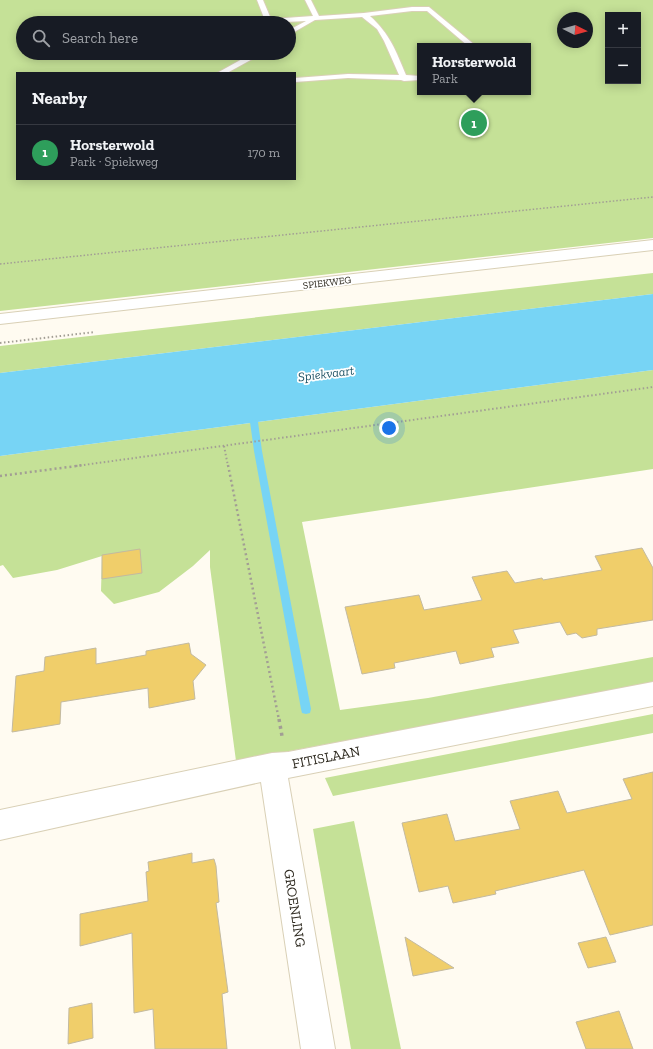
<!DOCTYPE html>
<html lang="en">
<head>
<meta charset="utf-8">
<style>
  body { margin:0; font-family:"Zilla Slab",serif; background:#242831; color:#f1f3f6 }
  .controls { position:absolute; right:12px; top:12px; display:grid; overflow:hidden; border-radius:0px; box-shadow:0 2px 10px #0003 }
  .controls button { width:36px; height:36px; display:grid; place-items:center; padding:0; border:0; border-bottom:1px solid #363941; background:#171b24; color:#f1f3f6; font:20px sans-serif }
  .compass { position:absolute; left:557px; top:12px; width:36px; height:36px; border-radius:50%; background:#171b24; box-shadow:0 2px 10px #0003; rotate:95deg }
  .you { position:absolute; left:389px; top:428px; width:14px; height:14px; margin:-10px; border:3px solid #fff; border-radius:50%; background:#1a73e8; box-shadow:0 0 0 6px #1a73e833 }
  .badge { display:grid; place-items:center; width:26px; height:26px; border-radius:50%; background:#1a73e8; color:#fff; font-size:13px; font-weight:700 }
  .pin { position:absolute; translate:-50% -50%; border:2px solid #fff; box-shadow:0 1px 4px #0006 }
  .popup { position:absolute; left:417px; top:43px; width:114px; height:52px; box-sizing:border-box; display:grid; place-content:center; border-radius:0px; background:#171b24; filter:drop-shadow(0 1px 3px #0005); font-size:13px; white-space:nowrap; color:#9ea1a6 }
  .popup b { font-size:15px; color:#f1f3f6 }
  .popup::after { content:''; position:absolute; left:50%; top:100%; margin-left:-8px; border:8px solid transparent; border-top-color:#171b24 }
  .list { margin:0; padding:0; list-style:none }
  h2 { display:flex; justify-content:space-between; align-items:center; height:52px; margin:0; padding:0 16px; font-size:17px }
  h2 small { font-size:13px; font-weight:400; color:#9ea1a6 }
  .list li { display:grid; grid-template-columns:26px 1fr auto; gap:12px; align-items:center; box-sizing:border-box; height:56px; padding:0 16px; border-top:1px solid #363941 }
  .list b { display:block; font-size:15px; white-space:nowrap }
  .list p { margin:0; font-size:13px; white-space:nowrap; color:#9ea1a6 }
  .list em { font-size:13px; font-style:normal; color:#9ea1a6 }
  .icon { flex:none; width:22px; height:22px; fill:none; stroke:currentColor; stroke-width:2; stroke-linecap:round; stroke-linejoin:round }
  .map { position:relative; flex:none; width:653px; height:1049px; overflow:hidden }
  .search { position:absolute; background:#171b24; box-shadow:0 2px 10px #0003; left:16px; top:16px; width:280px; height:44px; display:flex; align-items:center; gap:10px; box-sizing:border-box; padding:0 14px; border-radius:22px; color:#9ea1a6; font-size:15px }
  .panel { position:absolute; background:#171b24; box-shadow:0 2px 10px #0003; left:16px; top:72px; width:280px; height:108px; border-radius:0px }
  .map>svg:first-child { display:block }
</style>
</head>
<body>
<div class="map">
<svg width="653" height="1049" viewBox="0 0 653 1049">
  <rect width="100%" height="100%" fill="#fffbf1"/>
  <!-- green -->
  <g fill="#c5e197" fill-rule="evenodd">
    <path d="M0,0H653V238L0,311ZM608,15H638V81H608ZM563,18H587V42H563ZM23,23H289V53H23ZM420,46H528V92H420ZM17,73H295V179H17Z"/>
    <polygon points="653,273 653,294 0,373 0,346"/>
    <polygon points="653,370 653,469 302,522 340,710 428,698 653,657 653,683 236,761 210,567 210,550 193,566 159,592 114,604 101,591 102,556 57,570 13,578 3,565 0,566 0,456"/>
    <polygon points="653,714 653,733 333,796 325,778"/>
    <polygon points="354,821 401,1049 351,1049 313,829"/>
  </g>
  <!-- water -->
  <polygon fill="#77d4f5" points="653,294 653,370 0,456 0,373"/>
  <g fill="none" stroke-linecap="round" stroke-linejoin="round">
    <!-- stream -->
    <polygon fill="#77d4f5" fill-rule="evenodd" points="254,419 258,422 262,451 311,709 310,713 306,714 302,713 301,709 254,451 250,422"/>
  </g>
  <!-- building -->
  <g fill="#f0ce6a" stroke="#c3baa0">
    <polygon points="642,548 653,568 653,620 597,629 597,635 582,638 576,633 567,635 560,622 513,630 519,643 491,648 494,657 460,664 456,651 394,663 395,668 362,674 345,607 419,595 424,610 482,600 472,577 507,571 515,583 542,578 543,580 602,570 595,556"/>
    <polygon points="140,549 142,573 102,579 102,555"/>
    <polygon points="189,643 191,654 206,665 193,681 195,699 149,708 148,688 61,702 60,724 12,732 16,676 44,671 45,657 96,648 96,664 146,655 146,651"/>
    <polygon points="653,772 653,925 610,935 584,870 495,891 496,894 453,903 448,886 419,892 402,823 447,814 455,841 520,829 510,801 558,791 567,813 632,799 623,779"/>
    <polygon points="192,853 192,863 214,859 216,866 219,902 216,903 228,992 222,994 227,1049 155,1049 153,1009 134,1013 132,933 80,946 80,914 148,901 146,872 149,871 148,862"/>
    <polygon points="405,937 454,968 413,976"/>
    <polygon points="606,937 616,962 588,968 578,943"/>
    <polygon points="92,1003 93,1038 68,1044 69,1008"/>
    <polygon points="619,1011 633,1049 586,1049 576,1022"/>
  </g>
  <g fill="none" stroke-linecap="round" stroke-linejoin="round">
    <!-- service casing -->
    <g stroke="#d9d0b6" stroke-width="2">
      <g id="service">
        <path d="M257,0H263L271,19L313,16L305,0H311L319,16L364,13L412,7H429L476,46H468L427,11H412L370,16C390,34 396,51 406,75L420,76V80L404,81L401,80L348,78L295,82V78L348,74L399,75L384,41L377,29L362,17L315,20L289,35V30L306,21L266,23Z"/>
        <polygon points="253,53 263,53 227,73 217,73"/>
      </g>
    </g>
    <!-- minor casing -->
    <g stroke="#d9d0b6" stroke-width="2">
      <polygon id="minor" points="653,682 653,706 288,778 335,1049 301,1049 261,782 0,840 0,810 272,753 288,752"/>
    </g>
    <!-- secondary casing -->
    <g stroke="#d9d0b6" stroke-width="2">
      <polygon id="secondary" points="653,240 653,250 0,324 0,314"/>
    </g>
    <!-- path-far3 -->
    <polyline stroke="#a29e94" stroke-width="1.5" stroke-dasharray="1.5 2" stroke-linecap="butt" points="0,264 653,197"/>
    <!-- path-far2 -->
    <g stroke="#a29e94" stroke-width="2" stroke-dasharray="1.5 2.5" stroke-linecap="butt">
      <polyline points="0,343 95,332"/>
      <polyline points="224,446 228,466"/>
      <polyline points="76,466 653,387"/>
    </g>
    <!-- path-far1 -->
    <g stroke="#a29e94" stroke-width="2.5" stroke-dasharray="2 3" stroke-linecap="butt">
      <polyline points="228,465 279,720"/>
      <polyline points="0,476 84,465"/>
    </g>
    <!-- path -->
    <polyline stroke="#a29e94" stroke-width="3.5" stroke-dasharray="3 4" stroke-linecap="butt" points="279,719 282,736"/>
    <!-- service -->
    <use href="#service" fill="#fff" fill-rule="evenodd"/>
    <!-- minor -->
    <use href="#minor" fill="#fff" fill-rule="evenodd"/>
    <!-- secondary -->
    <use href="#secondary" fill="#fff" fill-rule="evenodd"/>
  </g>
  <g text-anchor="middle" stroke-width="3.5" stroke-linejoin="round" paint-order="stroke">
    <!-- far-street labels -->
    <g font-size="10" fill="#2f2b21" stroke="#fff">
      <text transform="translate(327 282) rotate(-7)" y="4">SPIEKWEG</text>
    </g>
    <!-- water labels -->
    <g font-size="13" font-style="italic" fill="#1f5365" stroke="#fff">
      <text transform="translate(326 373) rotate(-7)" y="5">Spiekvaart</text>
    </g>
    <!-- near-street labels -->
    <g font-size="14" fill="#2f2b21" stroke="#fff">
      <text transform="translate(326 757) rotate(-11)" y="5">FITISLAAN</text>
      <text transform="translate(295 908) rotate(81)" y="5">GROENLING</text>
    </g>
  </g>
</svg>
<div class="controls">
<button>+</button>
<button>−</button>
</div>
<svg class="compass" viewBox="-18 -18 36 36"><path d="M0-13l5 13h-10z" fill="#e53935"/><path d="M0 13l5-13h-10z" fill="#9ea1a6"/></svg>
<div class="you"></div>
<div class="pin badge" style="left:474px;top:123px;background:#2e9e5b">1</div>
<div class="popup"><b>Horsterwold</b>Park</div>
<div class="search"><svg class="icon" aria-label="search" viewBox="0 0 24 24"><circle cx="10" cy="10" r="6"/><path d="M15 15l6 6"/></svg>Search here</div>
<section class="panel">
<h2>Nearby<small></small></h2>
<ul class="list">
<li><span class="badge" style="background:#2e9e5b">1</span><div><b>Horsterwold</b><p>Park · Spiekweg</p></div><em>170 m</em></li>
</ul>
</section>
</div>
</body>
</html>
